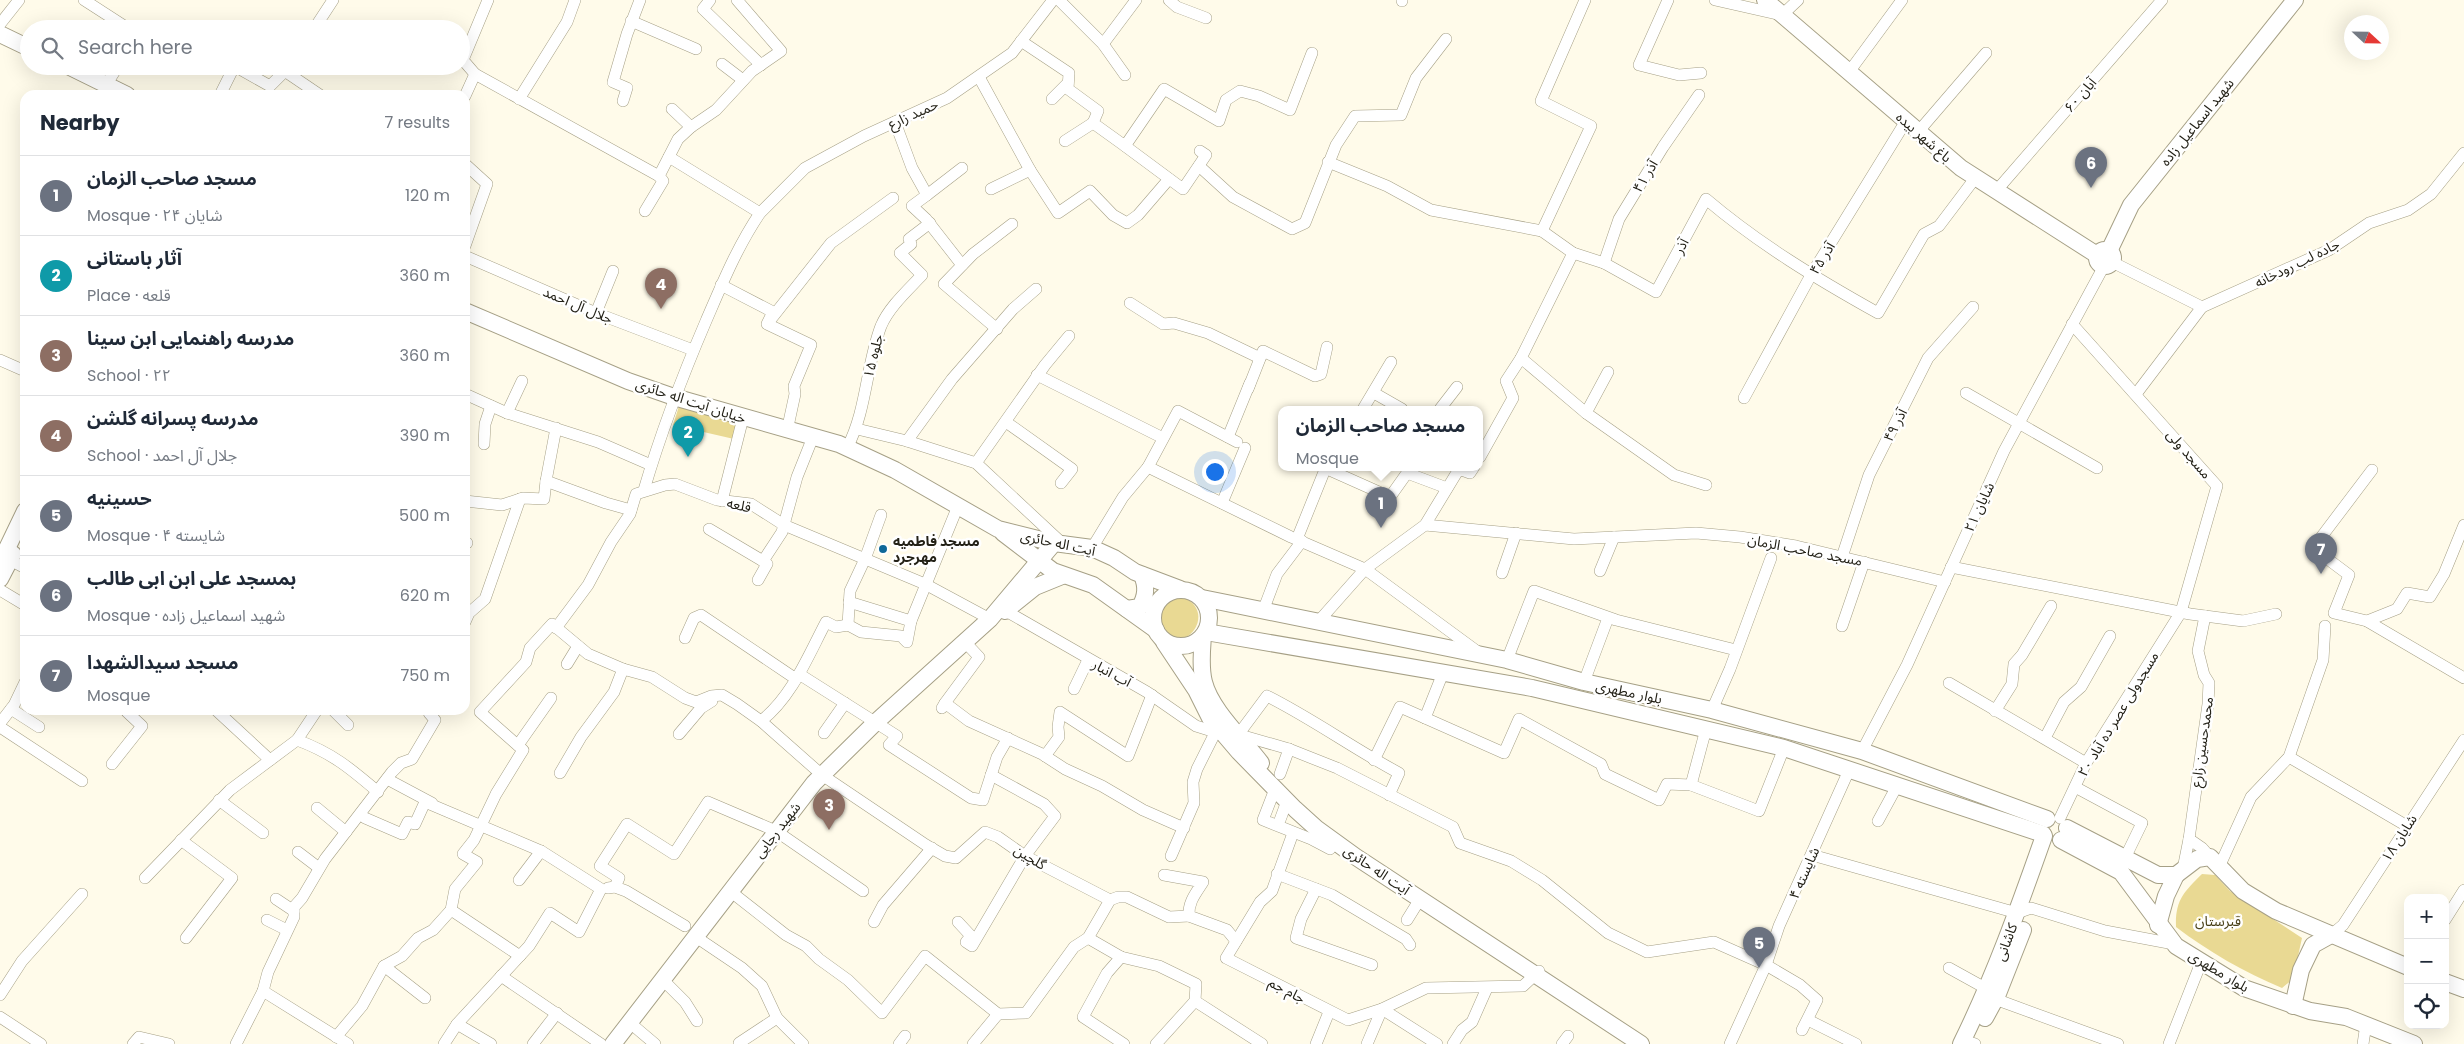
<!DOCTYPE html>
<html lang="en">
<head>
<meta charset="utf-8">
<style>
  body { margin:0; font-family:Poppins,"Noto Sans Arabic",sans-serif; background:#f2f2f3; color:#1f2937 }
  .controls { position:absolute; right:15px; bottom:15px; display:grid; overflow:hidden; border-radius:10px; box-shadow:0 5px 20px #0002 }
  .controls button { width:45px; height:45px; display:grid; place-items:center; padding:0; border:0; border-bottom:1px solid #e0e1e3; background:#fff; color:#1f2937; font:25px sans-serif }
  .compass { position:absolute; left:2344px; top:15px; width:45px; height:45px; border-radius:50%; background:#fff; box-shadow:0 5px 20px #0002; rotate:112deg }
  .you { position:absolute; left:1214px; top:471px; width:18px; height:18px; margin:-12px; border:4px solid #fff; border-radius:50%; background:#1a73e8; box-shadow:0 0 0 8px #1a73e833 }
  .badge { display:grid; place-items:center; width:32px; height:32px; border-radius:50%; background:#2563eb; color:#fff; font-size:16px; font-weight:700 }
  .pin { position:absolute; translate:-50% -41px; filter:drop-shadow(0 1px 2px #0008) }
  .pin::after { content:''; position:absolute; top:26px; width:18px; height:15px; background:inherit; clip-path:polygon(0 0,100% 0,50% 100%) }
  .popup { position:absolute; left:1278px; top:406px; width:205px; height:65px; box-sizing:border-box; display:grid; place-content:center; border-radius:10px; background:#fff; filter:drop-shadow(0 1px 4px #0005); font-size:16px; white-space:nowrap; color:#747a83 }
  .popup b { font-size:19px; color:#1f2937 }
  .popup::after { content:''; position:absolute; left:50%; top:100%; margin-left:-10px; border:10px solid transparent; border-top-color:#fff }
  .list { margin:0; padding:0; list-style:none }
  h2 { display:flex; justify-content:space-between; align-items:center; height:65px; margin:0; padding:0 20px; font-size:21px }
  h2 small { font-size:16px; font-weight:400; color:#747a83 }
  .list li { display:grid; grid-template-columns:32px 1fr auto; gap:15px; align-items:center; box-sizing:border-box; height:80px; padding:0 20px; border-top:1px solid #e0e1e3 }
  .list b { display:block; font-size:19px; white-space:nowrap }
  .list p { margin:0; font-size:16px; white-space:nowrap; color:#747a83 }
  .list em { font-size:16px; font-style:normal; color:#747a83 }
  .icon { flex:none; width:28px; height:28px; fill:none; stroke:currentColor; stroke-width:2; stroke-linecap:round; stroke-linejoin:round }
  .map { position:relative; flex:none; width:2464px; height:1044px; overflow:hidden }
  .search { position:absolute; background:#fff; box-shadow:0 5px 20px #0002; left:20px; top:20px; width:450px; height:55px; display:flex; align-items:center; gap:12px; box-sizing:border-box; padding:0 18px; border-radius:28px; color:#747a83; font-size:19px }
  .panel { position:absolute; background:#fff; box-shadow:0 5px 20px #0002; left:20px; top:90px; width:450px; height:625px; border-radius:15px }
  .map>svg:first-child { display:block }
</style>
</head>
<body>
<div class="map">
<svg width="2464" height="1044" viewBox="0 0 2464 1044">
  <rect width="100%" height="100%" fill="#fffbea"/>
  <!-- green -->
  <g fill="#e9d993">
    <polygon points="679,406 736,423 734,439 673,425"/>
    <path d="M1181,596C1220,611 1184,659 1162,630C1151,615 1167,600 1181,596Z"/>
    <path d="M2202,874L2215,875L2230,891L2302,938L2293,979L2282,988C2244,972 2209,952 2176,927C2175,900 2184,892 2202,874Z"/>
  </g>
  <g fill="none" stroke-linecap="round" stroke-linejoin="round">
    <!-- street casing -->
    <g stroke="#a6a086" stroke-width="12">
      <g id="street">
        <polyline points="84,0 129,29"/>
        <polyline points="710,0 703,9 761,65"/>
        <polyline points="1059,0 1103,44 1125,75"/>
        <polyline points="1169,0 1177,7 1206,18"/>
        <polyline points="1402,0 1402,1"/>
        <polyline points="1668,0 1639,65 1679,75 1701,73"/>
        <polyline points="1715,0 1782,15 1798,0"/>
        <polyline points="631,21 696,49"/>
        <polyline points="0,24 19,0"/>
        <polyline points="314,29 333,0"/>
        <polyline points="1021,41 1069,73 1068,89 1098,111 1093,123 1125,146 1164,89 1219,121 1226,100 1240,91 1259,96 1290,110 1312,53"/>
        <polyline points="1103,44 1136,0"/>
        <polyline points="722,64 743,80"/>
        <polyline points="286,72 320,95"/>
        <polyline points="1849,72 1902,0"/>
        <polyline points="475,74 463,60 488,0"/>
        <polyline points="979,77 1030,170 1058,213 1090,191 1113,215 1127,223 1138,215 1169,179"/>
        <polyline points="106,85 118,66"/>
        <polyline points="220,95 232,71 238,68 270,86 290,66"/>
        <polyline points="465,96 475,74 659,176"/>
        <polyline points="519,99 567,22 575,0"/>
        <polyline points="1052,99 1068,83"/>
        <polyline points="623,101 627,88 613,82 627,34 640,0"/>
        <polyline points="672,109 691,127"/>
        <polyline points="895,122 912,168 927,195 912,206 926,219 962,265"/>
        <polyline points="1918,132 1986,53"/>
        <polyline points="1065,141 1093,123"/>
        <polyline points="1125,146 1183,189 1206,155 1200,151"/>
        <polyline points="1328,162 1387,186 1431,210 1542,231 1591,126 1541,101 1585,0"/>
        <polyline points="465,164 487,184 465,246"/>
        <polyline points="1199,166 1233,197 1292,229 1305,223 1336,145 1355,116 1401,115 1416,78 1446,39"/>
        <polyline points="991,189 1030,170"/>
        <polyline points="1997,190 2162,0"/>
        <polyline points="927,195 962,168"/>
        <polyline points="645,211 663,181 659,176 678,139 691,127 716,110 752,71 781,51 737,0"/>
        <polyline points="760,213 805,168 864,136 947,98 1012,53 1053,0"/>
        <path d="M1542,231L1573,253L1604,263L1656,292L1706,199C1759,244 1817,279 1878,313L1924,234L1939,226L1976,177"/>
        <polyline points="1573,253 1521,358 1586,413 1608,372"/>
        <polyline points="465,256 596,313 693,350"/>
        <polyline points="2112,262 2202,307 2329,250 2369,223 2408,210 2431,194 2464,153"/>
        <polyline points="1604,263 1619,219 1663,147 1699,95"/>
        <polyline points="721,285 773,312 767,324 811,345 794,386 795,394 787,431"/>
        <polyline points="1130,303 1163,324 1174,323 1208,333 1260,358"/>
        <polyline points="596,313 613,271"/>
        <polyline points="771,319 831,243 893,198"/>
        <polyline points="997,329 944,284 973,254 1012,224"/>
        <polyline points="0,360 25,371"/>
        <polyline points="1037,375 1163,438"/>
        <polyline points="1248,389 1263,351 1315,376 1321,374 1327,347"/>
        <polyline points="1374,393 1402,409"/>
        <polyline points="1966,393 2097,468"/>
        <polyline points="465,394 507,413 598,442 651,465"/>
        <polyline points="2136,394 2202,307"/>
        <polyline points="1744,398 1811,275 1906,121"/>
        <polyline points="1363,409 1391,362"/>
        <polyline points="1440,409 1457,387"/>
        <polyline points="507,413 522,381"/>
        <polyline points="1586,413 1674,475 1706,485"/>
        <polyline points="1006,422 1072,469 1061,483"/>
        <polyline points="556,428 546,481 606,503 631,510"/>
        <polyline points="857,429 907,441 976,463 1064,545"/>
        <polyline points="1228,437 1250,383"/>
        <polyline points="907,441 952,379 1013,309 1036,289"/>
        <polyline points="484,444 485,424 491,406"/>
        <path d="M847,448C867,410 866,365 881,326C889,307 908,290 922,275L900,253L911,244L909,239L930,223"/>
        <polyline points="1480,457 1513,398 1506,381 1521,358"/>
        <polyline points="976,463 1045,365 1069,336"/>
        <polyline points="1148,467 1291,537 1365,569 1478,652"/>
        <polyline points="1325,468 1390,497 1407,473 1447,488"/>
        <polyline points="2372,470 2313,548 2349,575 2334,613 2367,621 2464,678"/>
        <path d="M644,490C661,432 682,377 706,321C722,284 737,247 760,213L669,157"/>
        <polyline points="465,501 502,505 523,498 544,499 546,481"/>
        <polyline points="722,501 743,418"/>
        <polyline points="1222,503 1245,448"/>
        <polyline points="1425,525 1574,539 1696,533 1740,537 1796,546 1945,582"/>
        <polyline points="709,529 763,561"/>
        <polyline points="1297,539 1326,467"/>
        <polyline points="465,543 467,543"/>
        <polyline points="1092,548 1123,497 1148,467 1178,411 1237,442"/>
        <polyline points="1842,557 1869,475 1928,358 1973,307"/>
        <polyline points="10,560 25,568"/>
        <polyline points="1951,567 2190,614 2243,621 2276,614"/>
        <polyline points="1600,571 1614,537"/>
        <polyline points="1502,573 1516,533"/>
        <polyline points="758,580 767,564 763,561 782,532 797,477 813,437"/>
        <polyline points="0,590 25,605"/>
        <polyline points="849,602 911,621"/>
        <polyline points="1006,611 1147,692 1196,726 1212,731 1223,723"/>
        <polyline points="1263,611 1277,574 1302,541"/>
        <polyline points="2367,621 2397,609 2407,593 2430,597 2444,574 2464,525"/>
        <polyline points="465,622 469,613 485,599 520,499"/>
        <polyline points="1318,622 1365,569 1425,525 1459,469 1470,473 1474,467"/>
        <polyline points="848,625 850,591 865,559 881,515"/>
        <polyline points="1842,626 1864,562"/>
        <polyline points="556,628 588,585 611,542 630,514 636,494 665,485 675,484 717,500 751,504 784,525 925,584 990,619"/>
        <polyline points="685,638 694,618 701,615 796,679"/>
        <polyline points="1507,660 1534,591 1616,620 1736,650"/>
        <polyline points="567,664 578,646"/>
        <polyline points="799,674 897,736 889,745 971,798 983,800 997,757 1008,738"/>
        <polyline points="1584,682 1608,618"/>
        <polyline points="1949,683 2086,763"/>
        <polyline points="1074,689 1088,660"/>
        <polyline points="945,703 979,657 965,642"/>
        <polyline points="942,708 945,703 969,721 1042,754 1065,769 1102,786 1143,810 1184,828"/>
        <polyline points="11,709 39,727"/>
        <polyline points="216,710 270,760"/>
        <polyline points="333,710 348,725"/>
        <polyline points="1712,710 1730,669 1771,558"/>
        <polyline points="1995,711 2012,684 2014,664 2022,655 2051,606"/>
        <polyline points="1425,718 1504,753 1519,719 1601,764 1605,774 1659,800 1667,784 1691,785 1759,811 1784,748"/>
        <path d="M761,721C792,697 808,656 826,622L836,627L848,625L861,632L901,636L907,642L911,621L958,506"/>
        <polyline points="0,723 14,705 25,682"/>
        <polyline points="0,727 82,781"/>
        <polyline points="824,733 845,703"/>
        <polyline points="679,734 701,708 712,701"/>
        <polyline points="1240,735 1289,749 1337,768 1453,827 1460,843 1511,861 1542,880 1608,933 1647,952 1714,942 1766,965 1800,985 1817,1000 1802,1030"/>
        <polyline points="2045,738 2064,702 2081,687 2110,636"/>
        <path d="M1235,739L1267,696C1313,719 1354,749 1399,773L1389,795"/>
        <polyline points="297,740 317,710"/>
        <polyline points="518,745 551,698"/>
        <polyline points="1862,751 1907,665 2004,451 2104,266"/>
        <polyline points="1045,756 1059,737 1058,727 1060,712 1128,756 1152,695"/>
        <polyline points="2289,757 2407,826"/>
        <polyline points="1374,760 1400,707 1425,718 1443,673"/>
        <polyline points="112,764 142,726 127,712 129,710"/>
        <polyline points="560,773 581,737 614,692 623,669 652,677 685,698 696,702 711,696 722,695 737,704 761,721 822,775 926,845 945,856 956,858 985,832 998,837 1025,856 1110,900"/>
        <polyline points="1280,774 1289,749"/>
        <polyline points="387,779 432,803"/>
        <polyline points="1691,785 1706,729"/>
        <polyline points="2075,787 2142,823 2125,858"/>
        <polyline points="1275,789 1263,820 1311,839 1330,849"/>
        <polyline points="219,800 263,833"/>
        <polyline points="317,808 346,832"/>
        <polyline points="365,818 402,834 408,822 415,824 425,802 541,851 601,889 579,932 550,913 529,946 457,1024 444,1044"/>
        <polyline points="2060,818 2086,763 2181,612 2217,486 2072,324"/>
        <polyline points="1280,820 1287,801"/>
        <polyline points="1878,821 1897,786"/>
        <polyline points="1293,833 1272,891 1260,902 1226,958 1348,1020 1382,1009 1426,988 1523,986 1539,971"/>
        <polyline points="2189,839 2208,704 2209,683 2204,675 2198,651 2205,616"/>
        <polyline points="181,840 232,878 186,938"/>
        <polyline points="298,852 319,868"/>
        <polyline points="1812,855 2017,913 2031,908 2105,931 2174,944"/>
        <polyline points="1171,856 1194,803 1193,782 1197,769 1218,727"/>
        <polyline points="2220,865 2251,797 2289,757 2323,660 2325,626"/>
        <polyline points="2183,869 2189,839 2202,848 2210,857"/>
        <polyline points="1277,874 1332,895 1406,939 1410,945"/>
        <path d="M1164,875L1203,882C1196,893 1188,902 1189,916L1227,930L1236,941"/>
        <path d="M145,878L230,790L297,740C332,753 350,768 378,792"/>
        <polyline points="519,880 541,851"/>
        <polyline points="615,887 619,878 600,866 627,824 674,854 708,802 776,831 863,891"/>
        <polyline points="608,888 615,887 626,891 685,926"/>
        <polyline points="1316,889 1301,919 1296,938 1372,965"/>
        <polyline points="730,891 786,935 806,946 819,959 848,980 882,1013 925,956 998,1014 1026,1013 1074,947 1088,938 1110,900 1118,897 1127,897 1169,917 1189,916"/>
        <polyline points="276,899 294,911"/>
        <polyline points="451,910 520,956"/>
        <polyline points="267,920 287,930"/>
        <polyline points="1407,920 1420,899"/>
        <polyline points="2445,920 2464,890"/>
        <polyline points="874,922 883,905 932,848"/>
        <polyline points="958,922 971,936 966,942 972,946 1025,856 1055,816 1044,804 991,775"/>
        <polyline points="2331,935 2343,925 2464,740"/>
        <polyline points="696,937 742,968 762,986 777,1018 803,1044"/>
        <polyline points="1088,938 1121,957 1159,966 1196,984 1195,1001 1156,1044"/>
        <polyline points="1121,957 1107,973 1083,1017 1124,1044"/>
        <polyline points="384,966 425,998"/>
        <polyline points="1949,968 1987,989"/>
        <polyline points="501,976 601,1044"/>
        <polyline points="663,980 685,1002 697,1021"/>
        <polyline points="263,991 348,1044"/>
        <polyline points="0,995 22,961 82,894"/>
        <polyline points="1995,999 2118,1044"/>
        <polyline points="1195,1001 1262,1044"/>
        <polyline points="0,1017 41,1044"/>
        <polyline points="1808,1020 1856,1044"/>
        <polyline points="629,1022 655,1044"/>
        <polyline points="457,1024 491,1044"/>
        <polyline points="336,1037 362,1006 384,966 402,956 418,938 433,930 451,910 455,889 477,862 463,854 474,840 496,794 523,750 480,712 526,662 530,648 552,624 588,654 623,669"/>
        <polyline points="739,1043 777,1018"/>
        <polyline points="1972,1043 1975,1044"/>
        <polyline points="133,1044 139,1037 169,1044"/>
        <polyline points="236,1044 263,991 268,972 294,917 294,907 302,898 325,859 392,772 401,763 412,759 435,720 429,713"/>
        <polyline points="533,1044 557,1013"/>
        <polyline points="899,1044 905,1036"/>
        <polyline points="973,1044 998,1014"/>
        <polyline points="1316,1044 1329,1012"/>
        <polyline points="1367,1044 1382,1009 1437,1044"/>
        <polyline points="1453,1044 1462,1030 1472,1022 1487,988"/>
        <polyline points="1562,1044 1568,1036"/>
        <polyline points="1730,1044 1766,965 1779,926 1850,768"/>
        <polyline points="2169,1044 2202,960"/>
        <polyline points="2363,1044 2366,1024"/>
      </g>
    </g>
    <!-- secondary casing -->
    <g stroke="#a6a086" stroke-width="18">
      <g id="secondary">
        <polyline points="1765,0 1961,168 2097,255"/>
        <polyline points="0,34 29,48"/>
        <polyline points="68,66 127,95"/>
        <circle cx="2105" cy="258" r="8"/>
        <polyline points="2109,251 2131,205 2295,0"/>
        <polyline points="465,311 628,381 674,397 839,444 895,470 998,529 1054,543 1092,548 1114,558 1135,572 1180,589"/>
        <polyline points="1003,533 1053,571 1093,585 1156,630"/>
        <polyline points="0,563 25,511"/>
        <polyline points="0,579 13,554"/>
        <circle cx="1181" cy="618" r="28"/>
        <polyline points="1202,598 1507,660 1584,682 1712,710 1862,751 2047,819"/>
        <path d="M1127,609L1140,607C1146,596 1147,587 1142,575"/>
        <polyline points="1005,611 1035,587 1062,576"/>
        <polyline points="1206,632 1532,688 1784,748 2043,834"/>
        <path d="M1203,636C1202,651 1200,667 1204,682C1211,710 1243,739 1261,763"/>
        <polyline points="1164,642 1196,690 1210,718 1239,752 1295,809 1316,828 1356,857 1641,1044"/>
        <polyline points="2067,828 2158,875 2176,875 2197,859 2210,857 2243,891 2276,911 2408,967"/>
        <polyline points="2061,840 2121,872 2176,946 2244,988 2310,1011 2346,1017 2414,1044"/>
        <polyline points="2158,925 2166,896 2176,875"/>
        <polyline points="2445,982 2464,989"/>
        <polyline points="2293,1006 2301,970 2313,945 2331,935"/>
        <polyline points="1985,1018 1997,996 2023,930"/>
        <polyline points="613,1044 814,783 876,722 990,619 1054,543"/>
        <path d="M1961,1044C1994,977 2019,907 2044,836"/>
      </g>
    </g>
    <!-- street -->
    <use href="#street" stroke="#fff" stroke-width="11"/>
    <!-- secondary -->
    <use href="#secondary" stroke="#fff" stroke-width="16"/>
  </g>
  <!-- markers -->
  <circle fill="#0e6898" stroke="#fff" stroke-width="2" cx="883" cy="549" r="5"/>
  <g text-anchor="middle" stroke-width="5" stroke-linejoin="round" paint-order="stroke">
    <!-- street labels -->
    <g font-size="14" fill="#232117" stroke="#fff">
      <text transform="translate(2080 95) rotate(-49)" y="5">آبان ۶۰</text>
      <text transform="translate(913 114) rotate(-24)" y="5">حمید زارع</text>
      <text transform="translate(2197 122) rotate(-51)" y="5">شهید اسماعیل زاده</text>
      <text transform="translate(1924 137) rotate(41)" y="5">باغ شهر بیده</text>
      <text transform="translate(1645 176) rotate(-59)" y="5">آذر ۴۱</text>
      <text transform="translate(1681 246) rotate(-62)" y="5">آذر</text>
      <text transform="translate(1822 258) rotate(-58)" y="5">آذر ۴۵</text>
      <text transform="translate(2297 263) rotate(-26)" y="5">جاده لب رودخانه</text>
      <text transform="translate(578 305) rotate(23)" y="5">جلال آل احمد</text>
      <text transform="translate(873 356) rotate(-76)" y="5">جلوه ۱۵</text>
      <text transform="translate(691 401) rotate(18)" y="5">خیابان آیت اله حائری</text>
      <text transform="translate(1895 425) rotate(-63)" y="5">آذر ۴۹</text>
      <text transform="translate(2189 454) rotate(49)" y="5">مسجد ولی</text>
      <text transform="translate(739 505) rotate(12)" y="5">قلعه</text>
      <text transform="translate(1979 507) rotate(-65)" y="5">شایان ۲۱</text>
      <text transform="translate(1058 543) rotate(12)" y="5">آیت اله حائری</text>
      <text transform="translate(1805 550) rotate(11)" y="5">مسجد صاحب الزمان</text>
      <text transform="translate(1112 673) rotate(28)" y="5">آب انبار</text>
      <text transform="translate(1629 692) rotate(12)" y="5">بلوار مطهری</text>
      <text transform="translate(2118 714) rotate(-59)" y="5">مسجدولی عصر ده آباد ۲۰</text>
      <text transform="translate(2202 742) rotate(-82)" y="5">محمدحسین زارع</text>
      <text transform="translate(777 830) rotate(-52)" y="5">شهید رجایی</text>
      <text transform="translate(2399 838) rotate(-57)" y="5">شایان ۱۸</text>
      <text transform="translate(1030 857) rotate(31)" y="5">گلچین</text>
      <text transform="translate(1377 870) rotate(34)" y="5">آیت اله حائری</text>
      <text transform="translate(1804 873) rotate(-66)" y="5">شایسته ۴</text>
      <text transform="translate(2006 942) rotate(-69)" y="5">کاشانی</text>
      <text transform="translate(2219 971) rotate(31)" y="5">بلوار مطهری</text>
      <text transform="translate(1287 990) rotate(28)" y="5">جام جم</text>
    </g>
    <!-- poi labels -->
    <g font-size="14" font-weight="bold" fill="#232117" stroke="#fff" text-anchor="start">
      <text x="893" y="546">مسجد فاطمیه<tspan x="893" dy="16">مهرجرد</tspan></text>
    </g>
    <!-- park labels -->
    <g font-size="14" fill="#4a4119" stroke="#fff">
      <text x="2218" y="926">قبرستان</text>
    </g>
  </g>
</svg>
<div class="controls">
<button>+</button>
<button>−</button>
<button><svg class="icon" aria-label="locate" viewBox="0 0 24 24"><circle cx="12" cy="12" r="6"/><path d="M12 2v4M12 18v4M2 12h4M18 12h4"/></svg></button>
</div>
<svg class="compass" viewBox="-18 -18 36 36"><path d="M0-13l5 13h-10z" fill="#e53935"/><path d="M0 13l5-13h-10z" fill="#747a83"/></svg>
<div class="you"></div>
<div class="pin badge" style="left:1381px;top:528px;background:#6b7280">1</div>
<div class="popup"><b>مسجد صاحب الزمان</b>Mosque</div>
<div class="pin badge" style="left:688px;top:457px;background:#0f9aa8">2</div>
<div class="pin badge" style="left:829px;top:830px;background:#8d6e63">3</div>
<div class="pin badge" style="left:661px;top:309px;background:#8d6e63">4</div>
<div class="pin badge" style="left:1759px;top:968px;background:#6b7280">5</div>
<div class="pin badge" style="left:2091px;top:188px;background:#6b7280">6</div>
<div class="pin badge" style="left:2321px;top:574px;background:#6b7280">7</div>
<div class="search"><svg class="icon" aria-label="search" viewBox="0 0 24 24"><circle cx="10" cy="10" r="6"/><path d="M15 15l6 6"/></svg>Search here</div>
<section class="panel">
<h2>Nearby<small>7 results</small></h2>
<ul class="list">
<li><span class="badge" style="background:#6b7280">1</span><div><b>مسجد صاحب الزمان</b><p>Mosque · شایان ۲۴</p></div><em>120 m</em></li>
<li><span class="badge" style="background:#0f9aa8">2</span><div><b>آثار باستانی</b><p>Place · قلعه</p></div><em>360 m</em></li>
<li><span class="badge" style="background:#8d6e63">3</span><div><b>مدرسه راهنمایی ابن سینا</b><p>School · ۲۲</p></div><em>360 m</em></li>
<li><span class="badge" style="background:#8d6e63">4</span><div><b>مدرسه پسرانه گلشن</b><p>School · جلال آل احمد</p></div><em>390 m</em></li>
<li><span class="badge" style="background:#6b7280">5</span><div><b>حسینیه</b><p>Mosque · شایسته ۴</p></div><em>500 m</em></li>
<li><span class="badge" style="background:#6b7280">6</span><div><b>بمسجد علی ابن ابی طالب</b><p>Mosque · شهید اسماعیل زاده</p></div><em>620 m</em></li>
<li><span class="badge" style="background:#6b7280">7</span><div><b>مسجد سیدالشهدا</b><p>Mosque</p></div><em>750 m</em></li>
</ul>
</section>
</div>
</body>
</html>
